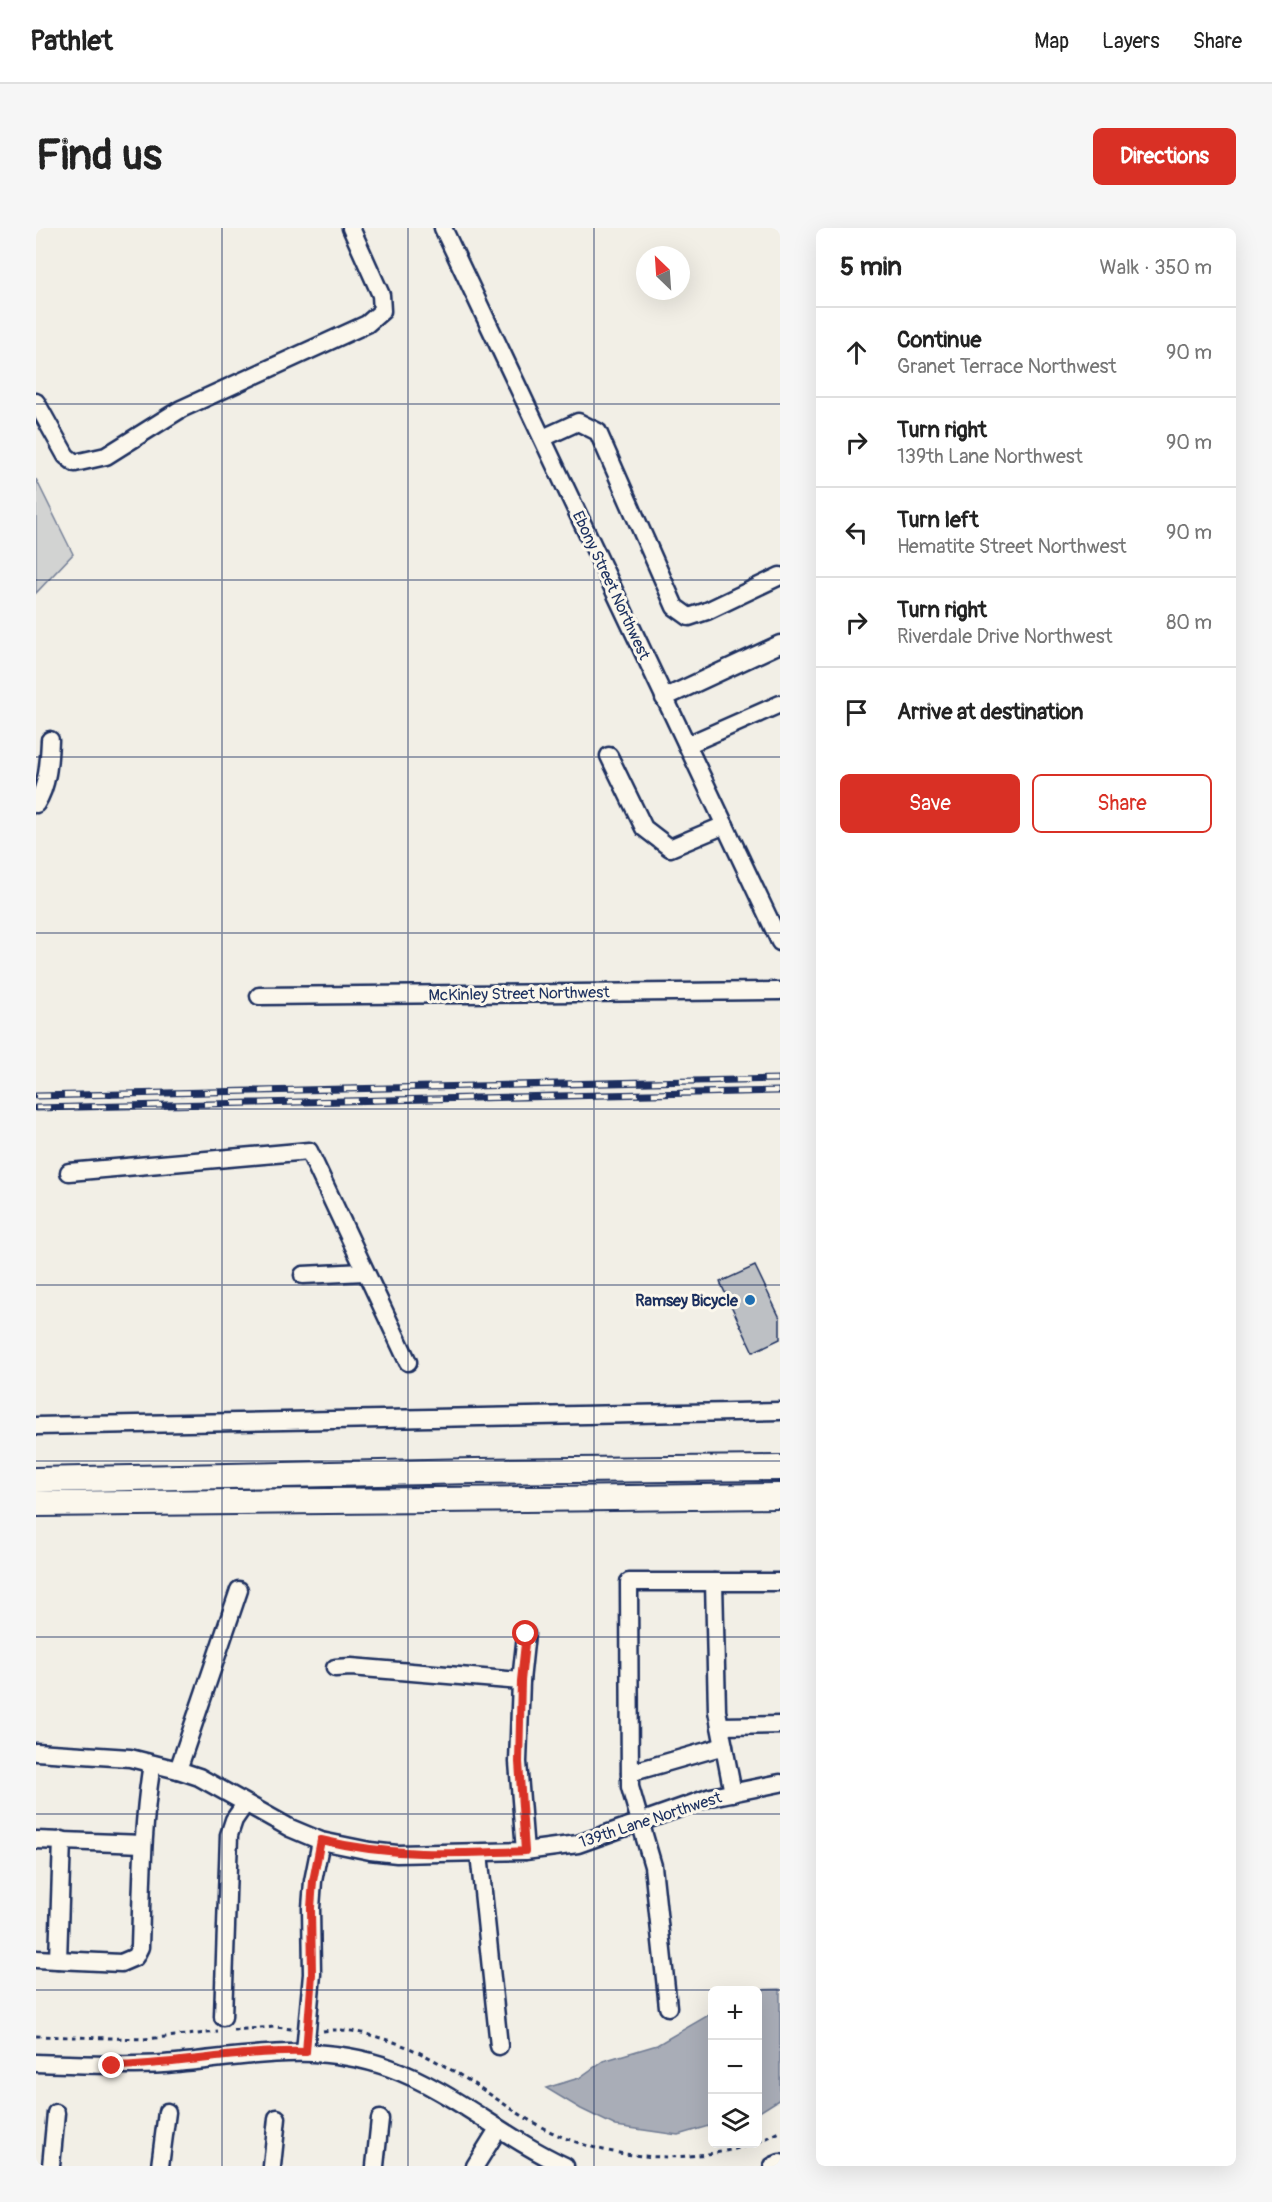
<!DOCTYPE html>
<html lang="en">
<head>
<meta charset="utf-8">
<style>
  body { margin:0; font-family:Pangolin,sans-serif; background:#f6f6f6; color:#222 }
  .controls { position:absolute; right:18px; bottom:18px; display:grid; overflow:hidden; border-radius:9px; box-shadow:0 6px 24px #0002 }
  .controls button { width:54px; height:54px; display:grid; place-items:center; padding:0; border:0; border-bottom:2px solid #e0e0e0; background:#fff; color:#222; font:30px sans-serif }
  .compass { position:absolute; left:600px; top:18px; width:54px; height:54px; border-radius:50%; background:#fff; box-shadow:0 6px 24px #0002; rotate:335deg }
  .stop { position:absolute; width:18px; height:18px; margin:-14px; border:4px solid #d93025; border-radius:50%; background:#fff }
  .stop.end { background:#d93025; border-color:#fff; box-shadow:0 2px 6px #0008 }
  .list { margin:0; padding:0; list-style:none }
  h2 { display:flex; justify-content:space-between; align-items:center; height:78px; margin:0; padding:0 24px; font-size:26px }
  h2 small { font-size:20px; font-weight:400; color:#767676 }
  .list li { display:grid; grid-template-columns:39px 1fr auto; gap:18px; align-items:center; box-sizing:border-box; height:90px; padding:0 24px; border-top:2px solid #e0e0e0 }
  .list b { display:block; font-size:22px; white-space:nowrap }
  .list p { margin:0; font-size:20px; white-space:nowrap; color:#767676 }
  .list em { font-size:20px; font-style:normal; color:#767676 }
  .actions { display:flex; gap:12px; padding:18px 24px }
  .actions a { flex:1; padding:14px 0; border:2px solid #d93025; border-radius:9px; text-align:center; font-size:21px; color:#d93025 }
  .actions .main { background:#d93025; color:#fff }
  .icon { flex:none; width:33px; height:33px; fill:none; stroke:currentColor; stroke-width:2; stroke-linecap:round; stroke-linejoin:round }
  .map { position:relative; flex:none; width:744px; height:1938px; overflow:hidden; border-radius:9px }
  header { display:flex; align-items:center; gap:36px; box-sizing:border-box; height:84px; padding:0 30px; background:#fff; border-bottom:2px solid #e0e0e0 }
  header strong { font-size:28px }
  nav { display:flex; gap:33px; margin-inline-start:auto; font-size:21px }
  .intro { display:flex; align-items:center; justify-content:space-between; box-sizing:border-box; height:144px; padding:0 36px }
  h1 { margin:0; font-size:42px }
  .button { padding:15px 27px; border-radius:9px; background:#d93025; color:#fff; font-size:21px; font-weight:700 }
  main { display:flex; gap:36px; padding:0 36px }
  aside { flex:1; background:#fff; border-radius:9px; box-shadow:0 6px 24px #0002 }
  .map>svg:first-child { display:block }
</style>
</head>
<body>
<header>
<strong>Pathlet</strong>
<nav><a>Map</a><a>Layers</a><a>Share</a></nav>
</header>
<div class="intro"><h1>Find us</h1><a class="button">Directions</a></div>
<main>
<div class="map">
<svg width="744" height="1938" viewBox="0 0 744 1938">
  <rect width="100%" height="100%" fill="#f2efe6"/>
  <filter id="ink" filterUnits="userSpaceOnUse"><feTurbulence type="fractalNoise" baseFrequency=".0167" numOctaves="2"/><feDisplacementMap in="SourceGraphic" scale="12" xChannelSelector="R" yChannelSelector="G"/><feConvolveMatrix kernelMatrix="1 2 1 2 8 2 1 2 1" color-interpolation-filters="sRGB"/></filter>
  <g filter="url(#ink)">
    <!-- green -->
    <polygon fill="#d2d3d2" stroke="#768198" stroke-width="1.5" points="0,251 37,326 0,365"/>
    <!-- water -->
    <g fill="#a9adb7" stroke="#707b93" stroke-width="1.5">
      <polygon points="744,1761 744,1871 722,1885 722,1762 715,1762"/>
      <polygon points="676,1785 676,1897 642,1907 580,1898 545,1881 510,1860 543,1850 567,1833 621,1817"/>
    </g>
    <!-- building -->
    <polygon fill="#bdc0c4" stroke="#1b2f5e" stroke-width="1.5" points="719,1038 744,1090 744,1111 717,1124 684,1054"/>
    <g fill="none" stroke-linecap="round" stroke-linejoin="round">
      <!-- minor casing -->
      <g stroke="#1b2f5e" stroke-width="21">
        <g id="minor">
          <polyline points="407,0 744,714"/>
          <polyline points="0,174 30,228 39,235 70,228 145,181 331,96 346,83 345,67 315,0"/>
          <polyline points="507,210 542,194 562,204 639,379 653,389 671,383 744,348"/>
          <polyline points="628,470 744,416"/>
          <polyline points="651,517 744,476"/>
          <polyline points="573,528 608,600 634,620 689,597"/>
          <path d="M0,576C12,557 13,534 14,512"/>
          <polyline points="223,768 744,763"/>
          <polyline points="33,944 273,923 372,1134"/>
          <polyline points="267,1047 328,1044"/>
          <polyline points="0,1198 744,1183"/>
          <polyline points="678,1354 744,1354"/>
          <polyline points="299,1440 315,1439 485,1453"/>
          <polyline points="684,1498 744,1497"/>
          <polyline points="0,1524 94,1530 142,1542 163,1549 254,1600 285,1613 334,1623 361,1626 489,1623 542,1616 675,1569 744,1555"/>
          <polyline points="142,1542 203,1362"/>
          <polyline points="594,1545 688,1518"/>
          <polyline points="0,1612 107,1616"/>
          <polyline points="489,1623 482,1534 485,1453 490,1406"/>
          <polyline points="443,1625 463,1818"/>
          <path d="M0,1731L85,1735L99,1729L104,1719C106,1657 106,1596 116,1536"/>
          <polyline points="22,1732 26,1612"/>
          <polyline points="632,1779 617,1638 594,1559 593,1354 678,1354 681,1483 697,1565"/>
          <polyline points="187,1789 193,1607 198,1592 209,1576"/>
          <polyline points="269,1824 276,1746 275,1680 277,1653 285,1613"/>
          <path d="M0,1835C43,1836 85,1839 128,1836C206,1830 277,1812 354,1840C417,1863 468,1910 529,1938"/>
          <polyline points="15,1938 20,1885"/>
          <polyline points="124,1938 131,1884"/>
          <polyline points="236,1938 241,1890"/>
          <polyline points="339,1938 344,1891"/>
          <polyline points="439,1938 462,1901"/>
          <polyline points="737,1938 744,1935"/>
        </g>
      </g>
      <!-- highway casing -->
      <g stroke="#1b2f5e" stroke-width="28">
        <g id="highway">
          <polyline points="0,1252 439,1243 744,1240"/>
          <path d="M0,1276C248,1275 496,1271 744,1268"/>
        </g>
      </g>
      <!-- path -->
      <g stroke="#1b2f5e" stroke-width="3" stroke-dasharray="4.5 4.5" stroke-linecap="butt">
        <polyline points="197,1802 239,1799 256,1801"/>
        <path d="M287,1803C311,1799 335,1807 358,1814C408,1832 448,1864 493,1892C561,1933 643,1938 718,1916"/>
        <polyline points="0,1808 108,1811 182,1804"/>
        <polyline points="722,1914 744,1904"/>
      </g>
      <!-- minor -->
      <use href="#minor" stroke="#fbf7ec" stroke-width="16"/>
      <!-- highway -->
      <use href="#highway" stroke="#fbf7ec" stroke-width="24"/>
      <!-- rail casing -->
      <g stroke="#1b2f5e" stroke-width="7">
        <g id="rail">
          <polyline points="0,868 744,851"/>
          <polyline points="0,880 744,863"/>
        </g>
      </g>
      <!-- rail -->
      <use href="#rail" stroke="#fbf7ec" stroke-width="4.5" stroke-dasharray="14" stroke-linecap="butt"/>
    </g>
  </g>
  <g fill="none" stroke-linecap="round" stroke-linejoin="round" filter="url(#ink)">
    <!-- route -->
    <path stroke="#d93025" stroke-width="8" d="M76,1838C141,1837 205,1822 270,1824L276,1746L275,1680L277,1653L285,1612C354,1629 418,1626 489,1623L483,1534L485,1453L490,1406"/>
  </g>
  <!-- grid -->
  <path fill="none" stroke="#1b2f5e" stroke-width="1.5" stroke-opacity="0.55" d="M186,0V1938M372,0V1938M558,0V1938M0,176H744M0,352H744M0,529H744M0,705H744M0,881H744M0,1057H744M0,1233H744M0,1409H744M0,1586H744M0,1762H744"/>
  <!-- markers -->
  <circle fill="#1f6fb2" stroke="#fbf7ec" stroke-width="2" cx="714" cy="1072" r="6"/>
  <g text-anchor="middle" stroke-width="6" stroke-linejoin="round" paint-order="stroke">
    <!-- street labels -->
    <g font-size="16" fill="#1b2f5e" stroke="#fbf7ec">
      <text transform="translate(576 357) rotate(65)" y="6">Ebony Street Northwest</text>
      <text transform="translate(483 765) rotate(-1)" y="6">McKinley Street Northwest</text>
      <text transform="translate(614 1591) rotate(-18)" y="6">139th Lane Northwest</text>
    </g>
    <!-- poi labels -->
    <g font-size="16" font-weight="bold" fill="#1b2f5e" stroke="#fbf7ec" text-anchor="end">
      <text x="702" y="1078">Ramsey Bicycle</text>
    </g>
  </g>
</svg>
<div class="controls">
<button>+</button>
<button>−</button>
<button><svg class="icon" aria-label="layers" viewBox="0 0 24 24"><path d="M12 4l9 5-9 5-9-5zM3 14l9 5 9-5"/></svg></button>
</div>
<svg class="compass" viewBox="-18 -18 36 36"><path d="M0-13l5 13h-10z" fill="#e53935"/><path d="M0 13l5-13h-10z" fill="#767676"/></svg>
<div class="stop" style="left:490px;top:1406px"></div>
<div class="stop end" style="left:76px;top:1838px"></div>
</div>
<aside>
<h2>5 min<small>Walk · 350 m</small></h2>
<ul class="list">
<li><svg class="icon" aria-label="ahead" viewBox="0 0 24 24"><path d="M12 20V5M6 11l6-6 6 6"/></svg><div><b>Continue</b><p>Granet Terrace Northwest</p></div><em>90 m</em></li>
<li><svg class="icon" aria-label="right" viewBox="0 0 24 24"><path d="M7 20v-9h11M14 6l5 5-5 5"/></svg><div><b>Turn right</b><p>139th Lane Northwest</p></div><em>90 m</em></li>
<li><svg class="icon" aria-label="left" viewBox="0 0 24 24"><path d="M17 20v-9H6M10 6l-5 5 5 5"/></svg><div><b>Turn left</b><p>Hematite Street Northwest</p></div><em>90 m</em></li>
<li><svg class="icon" aria-label="right" viewBox="0 0 24 24"><path d="M7 20v-9h11M14 6l5 5-5 5"/></svg><div><b>Turn right</b><p>Riverdale Drive Northwest</p></div><em>80 m</em></li>
<li><svg class="icon" aria-label="arrive" viewBox="0 0 24 24"><path d="M6 21V4h12l-3 4 3 4H6"/></svg><div><b>Arrive at destination</b></div></li>
</ul>
<div class="actions"><a class="main">Save</a><a>Share</a></div>
</aside>
</main>
</body>
</html>
